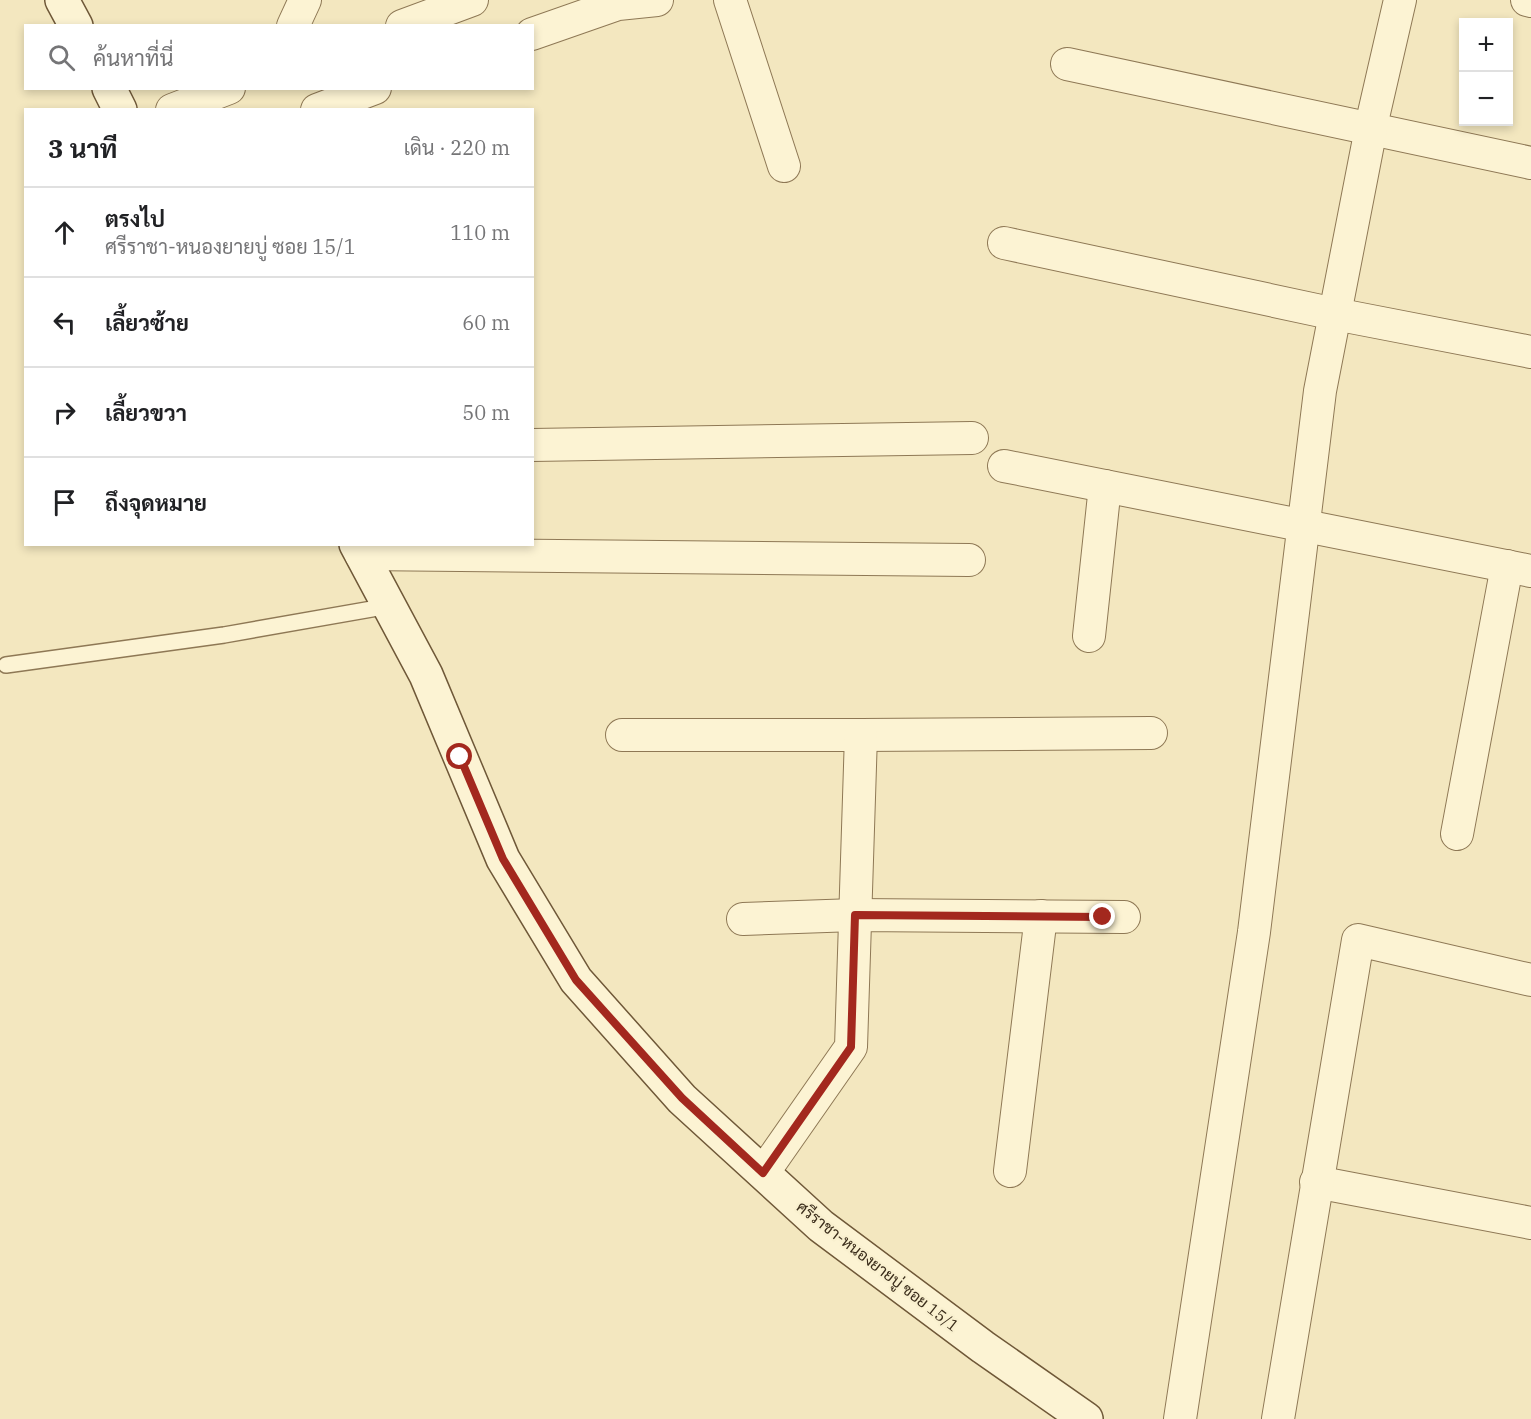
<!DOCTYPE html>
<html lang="th">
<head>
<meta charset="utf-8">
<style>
  body { margin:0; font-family:"IBM Plex Serif",Sarabun,serif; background:#f6f6f6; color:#202124 }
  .controls { position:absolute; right:18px; top:18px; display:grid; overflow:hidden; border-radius:0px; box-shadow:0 3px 9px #0003 }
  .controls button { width:54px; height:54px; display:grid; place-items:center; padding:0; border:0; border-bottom:2px solid #e0e0e0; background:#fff; color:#202124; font:30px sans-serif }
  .stop { position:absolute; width:18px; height:18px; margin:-14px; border:4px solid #a3281e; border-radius:50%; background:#fff }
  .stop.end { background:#a3281e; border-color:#fff; box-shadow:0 2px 6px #0008 }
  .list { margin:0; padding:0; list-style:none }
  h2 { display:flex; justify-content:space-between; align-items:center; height:78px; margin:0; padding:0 24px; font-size:26px }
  h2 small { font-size:20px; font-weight:400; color:#757577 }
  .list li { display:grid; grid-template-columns:39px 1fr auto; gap:18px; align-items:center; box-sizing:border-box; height:90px; padding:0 24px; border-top:2px solid #e0e0e0 }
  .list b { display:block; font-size:22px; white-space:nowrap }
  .list p { margin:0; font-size:20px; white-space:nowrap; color:#757577 }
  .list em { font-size:20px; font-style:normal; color:#757577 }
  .icon { flex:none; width:33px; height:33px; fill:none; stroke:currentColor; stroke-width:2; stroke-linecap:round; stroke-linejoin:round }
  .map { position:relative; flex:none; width:1531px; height:1419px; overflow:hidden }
  .search { position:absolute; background:#fff; box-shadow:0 3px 9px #0003; left:24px; top:24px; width:510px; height:66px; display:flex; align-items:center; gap:15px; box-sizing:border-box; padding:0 21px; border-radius:0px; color:#757577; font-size:22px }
  .panel { position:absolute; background:#fff; box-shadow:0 3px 9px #0003; left:24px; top:108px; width:510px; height:438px; border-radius:0px }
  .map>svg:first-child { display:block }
</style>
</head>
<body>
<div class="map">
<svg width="1531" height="1419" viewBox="0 0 1531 1419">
  <rect width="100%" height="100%" fill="#f3e7bf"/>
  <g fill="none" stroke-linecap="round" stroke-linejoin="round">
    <!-- lane casing -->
    <g stroke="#8e7855" stroke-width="18">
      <polyline id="lane" points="6,665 224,635 389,606"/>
    </g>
    <!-- street casing -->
    <g stroke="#8e7855" stroke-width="34">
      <g id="street">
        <polyline points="730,0 784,166"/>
        <polyline points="1527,0 1531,1"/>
        <polyline points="293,26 305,0"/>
        <polyline points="402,26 472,0"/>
        <polyline points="532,34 618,4 657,0"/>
        <polyline points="1067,64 1531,163"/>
        <polyline points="172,110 229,88"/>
        <polyline points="317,110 375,88"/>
        <polyline points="1004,243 1335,314 1531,352"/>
        <polyline points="532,445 972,438"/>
        <polyline points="1004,466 1531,571"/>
        <polyline points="361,554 969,560"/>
        <polyline points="1089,636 1105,486"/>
        <polyline points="622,735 861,735 1151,733"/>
        <polyline points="1457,834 1507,566"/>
        <polyline points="743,919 855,915 1124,917"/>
        <polyline points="1010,1171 1041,916"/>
        <polyline points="763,1173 851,1047 861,735"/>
        <polyline points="1316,1182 1531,1223"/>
        <polyline points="1180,1419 1254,932 1320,391 1374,113 1400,0"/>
        <polyline points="1278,1419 1358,940 1531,980"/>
      </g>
    </g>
    <!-- secondary casing -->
    <g stroke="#6f5838" stroke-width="36">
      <g id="secondary">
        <polyline points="62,0 76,26"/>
        <polyline points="109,88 120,110"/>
        <polyline points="356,544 426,675 503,859 576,980 682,1099 821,1226 983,1347 1086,1419"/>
      </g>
    </g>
    <!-- lane -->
    <use href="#lane" stroke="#fcf3d3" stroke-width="15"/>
    <!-- street -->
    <use href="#street" stroke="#fcf3d3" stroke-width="32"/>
    <!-- secondary -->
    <use href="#secondary" stroke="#fcf3d3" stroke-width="33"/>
  </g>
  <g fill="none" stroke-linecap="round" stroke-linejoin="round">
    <!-- route -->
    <polyline stroke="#a3281e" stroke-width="8" points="460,757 503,859 576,980 682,1098 763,1173 851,1047 855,915 1103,917"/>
  </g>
  <g text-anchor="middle" stroke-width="4.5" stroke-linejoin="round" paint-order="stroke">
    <!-- street labels -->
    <g font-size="16" fill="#3b2d1b" stroke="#f9f0cf">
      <text transform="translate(878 1266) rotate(38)" y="6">ศรีราชา-หนองยายบู่ ซอย 15/1</text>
    </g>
  </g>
</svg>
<div class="controls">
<button>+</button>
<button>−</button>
</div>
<div class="stop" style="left:460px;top:757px"></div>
<div class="stop end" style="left:1103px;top:917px"></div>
<div class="search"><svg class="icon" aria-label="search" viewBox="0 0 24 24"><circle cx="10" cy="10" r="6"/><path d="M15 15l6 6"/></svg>ค้นหาที่นี่</div>
<section class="panel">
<h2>3 นาที<small>เดิน · 220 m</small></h2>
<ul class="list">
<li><svg class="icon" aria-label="ahead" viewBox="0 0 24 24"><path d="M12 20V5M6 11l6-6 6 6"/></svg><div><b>ตรงไป</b><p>ศรีราชา-หนองยายบู่ ซอย 15/1</p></div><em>110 m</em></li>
<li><svg class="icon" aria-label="left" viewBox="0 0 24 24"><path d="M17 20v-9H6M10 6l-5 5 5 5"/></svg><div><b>เลี้ยวซ้าย</b></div><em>60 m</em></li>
<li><svg class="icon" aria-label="right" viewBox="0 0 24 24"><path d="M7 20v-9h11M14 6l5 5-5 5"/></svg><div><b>เลี้ยวขวา</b></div><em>50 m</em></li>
<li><svg class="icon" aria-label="arrive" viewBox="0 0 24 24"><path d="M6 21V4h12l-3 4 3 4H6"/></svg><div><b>ถึงจุดหมาย</b></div></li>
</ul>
</section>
</div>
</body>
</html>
